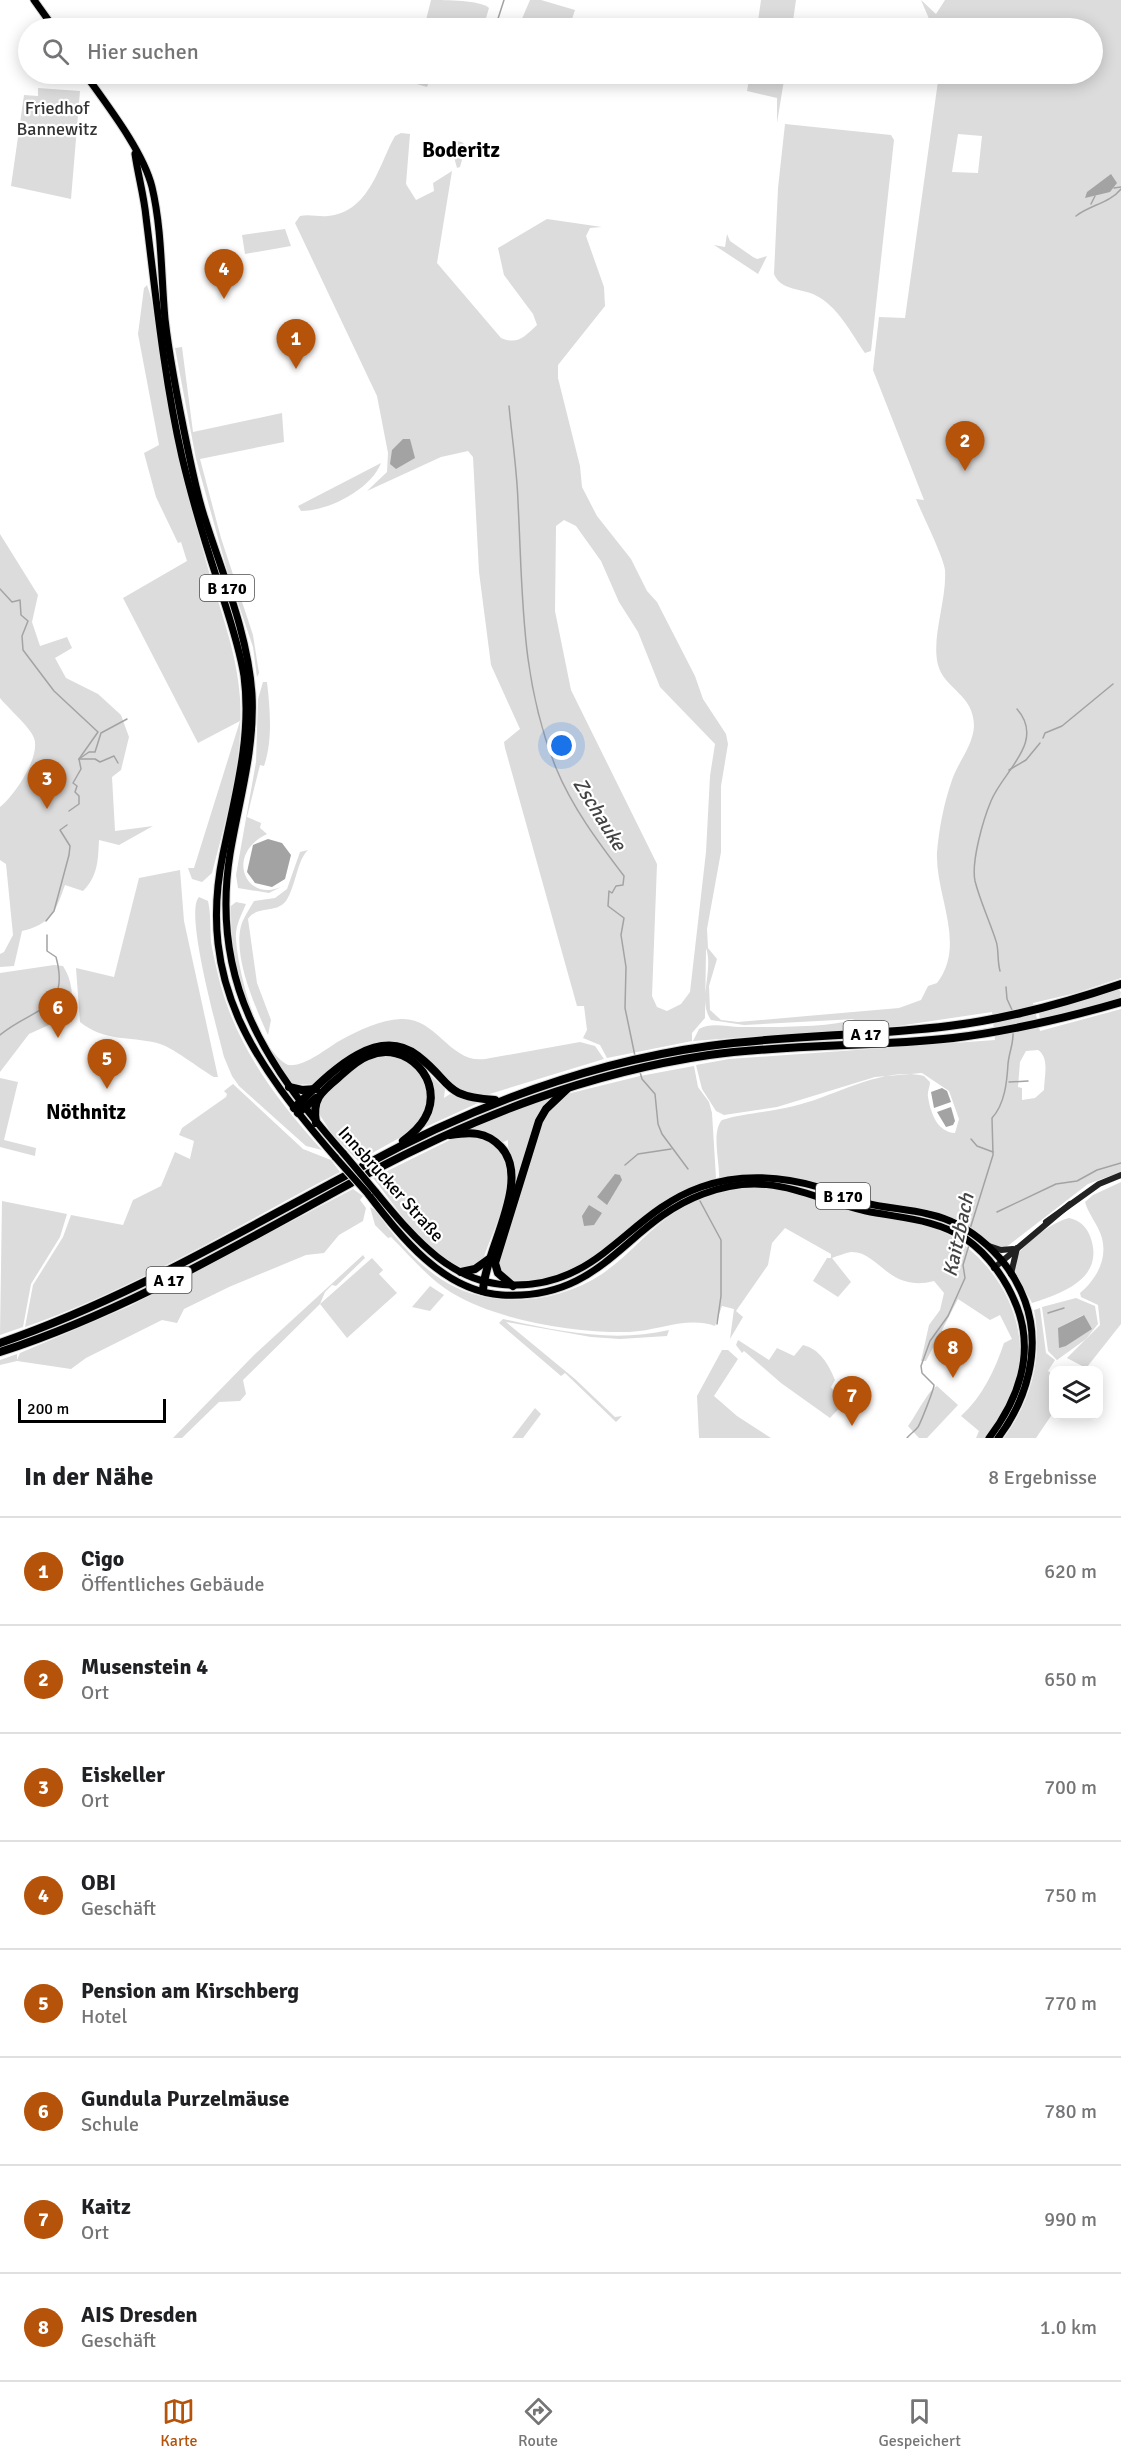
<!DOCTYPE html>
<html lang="de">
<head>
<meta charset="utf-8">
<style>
  body { margin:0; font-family:Signika,sans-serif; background:#f6f6f6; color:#202124 }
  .controls { position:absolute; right:18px; bottom:18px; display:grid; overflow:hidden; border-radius:12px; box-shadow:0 3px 15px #0003 }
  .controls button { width:54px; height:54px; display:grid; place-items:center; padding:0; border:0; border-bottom:2px solid #e0e0e0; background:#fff; color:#202124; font:30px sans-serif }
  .scale { position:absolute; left:18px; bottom:15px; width:148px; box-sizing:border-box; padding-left:6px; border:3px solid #000; border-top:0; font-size:16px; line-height:21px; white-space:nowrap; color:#000; -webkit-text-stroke:4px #fff; paint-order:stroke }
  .you { position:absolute; left:562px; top:746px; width:21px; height:21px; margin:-15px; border:4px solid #fff; border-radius:50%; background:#1a73e8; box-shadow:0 0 0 9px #1a73e833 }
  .badge { display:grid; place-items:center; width:39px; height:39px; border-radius:50%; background:#b45309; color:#fff; font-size:20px; font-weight:700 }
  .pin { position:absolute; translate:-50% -50px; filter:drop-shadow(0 2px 3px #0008) }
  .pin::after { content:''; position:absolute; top:32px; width:21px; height:18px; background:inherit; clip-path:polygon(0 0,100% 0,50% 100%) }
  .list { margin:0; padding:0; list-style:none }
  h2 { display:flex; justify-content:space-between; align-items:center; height:78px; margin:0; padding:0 24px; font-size:26px }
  h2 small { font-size:20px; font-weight:400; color:#757577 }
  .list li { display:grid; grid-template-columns:39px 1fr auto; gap:18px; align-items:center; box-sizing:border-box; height:108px; padding:0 24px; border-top:2px solid #e0e0e0 }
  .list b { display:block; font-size:22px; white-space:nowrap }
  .list p { margin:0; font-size:20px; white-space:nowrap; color:#757577 }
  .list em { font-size:20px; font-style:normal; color:#757577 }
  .icon { flex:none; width:33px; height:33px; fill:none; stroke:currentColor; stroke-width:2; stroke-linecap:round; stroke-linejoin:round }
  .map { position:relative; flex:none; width:1121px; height:1438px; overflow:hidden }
  .search { position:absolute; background:#fff; box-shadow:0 3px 15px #0003; left:18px; right:18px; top:18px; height:66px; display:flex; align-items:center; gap:15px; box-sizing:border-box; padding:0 21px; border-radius:33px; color:#757577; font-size:22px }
  .sheet { height:942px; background:#fff }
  nav { display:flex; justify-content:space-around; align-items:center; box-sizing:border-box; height:84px; border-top:2px solid #e0e0e0; background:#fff; font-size:16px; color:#757577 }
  nav a { display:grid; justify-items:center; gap:3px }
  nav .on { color:#b45309 }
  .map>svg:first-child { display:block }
</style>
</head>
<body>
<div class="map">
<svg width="1121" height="1438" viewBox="0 0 1121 1438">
  <rect width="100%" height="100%" fill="#fff"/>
  <!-- green -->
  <g fill="#dcdcdc" fill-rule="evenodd">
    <path d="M431,0C446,0 480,0 489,8L483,28H424Z"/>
    <polygon points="530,0 541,0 575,10 569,28 518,28"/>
    <polygon points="761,0 796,0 792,28 757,28"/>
    <path d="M921,0L936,14L945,0H1121V978L1076,993L1033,1003L1040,1031L1121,1009V1172L1088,1184L1005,1248C987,1247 976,1227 959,1221C929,1210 894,1209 862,1200C807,1184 779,1167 719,1178C720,1162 711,1132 722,1120C743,1113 772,1112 794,1106C834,1097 882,1066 924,1076L930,1082C930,1087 927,1092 928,1097C931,1115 938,1132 955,1133L959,1119L949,1091L922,1073L875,1077L777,1107L724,1115L716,1111L702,1089L696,1065L729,1059L995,1040L992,1012L898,1026L693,1041L699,1029C711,1022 727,1027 740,1027C769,1027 830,1028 855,1019L744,1025L711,1020C697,1001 714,970 706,948L705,1018L692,1033V1041L607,1058L600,1045L583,1038L587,1030L584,1006H577L505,748L504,742L520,729L491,665L479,572L473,457L468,451L441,457L367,491L387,472L388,453L377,396L295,223L300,216C309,214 319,217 328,216C370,212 379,164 395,136L401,133L410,134L406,184L416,200L434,191L433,183L452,171L437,263L501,338C518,345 524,337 537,325L533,314L504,275L498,248L547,219L602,227L590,228L586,236L604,287L605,306L558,365V378L580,466L582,487L597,516L631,559L647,591L657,602L695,676L703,699L726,734L728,744L721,786V852L707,929L708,948L717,959L709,986L710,1010L721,1020L738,1022L899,1008L921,1000L928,986L937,983C967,944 935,896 937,852C939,828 944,803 952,780C958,762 973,746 974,726C974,694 945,690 938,665C931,637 947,600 945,570C944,558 922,514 916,499L924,500L873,370L879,317L905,318L939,74H1092V28H933ZM958,134L982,136L978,173L952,172ZM564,520L576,526L601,561L619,602L638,632L660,687L715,744L710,776L706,852L690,992L681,1004L667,1011L657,1007L652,996L657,864L571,690L555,611L556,526ZM1038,1050C1050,1058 1044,1077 1044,1090L1035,1098L1022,1100V1088L1018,1087L1020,1062L1026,1051Z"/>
    <polygon points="412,74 454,74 452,81 431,76 427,87 410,82"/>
    <polygon points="750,74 785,74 777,123 777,98 747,91"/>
    <polygon points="38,88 80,91 71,199 11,186 24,95 38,96"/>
    <path d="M785,124L891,135L894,140L871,351L865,353C851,333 838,306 815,295C801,288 781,291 774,274L778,188Z"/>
    <polygon points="456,141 462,142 466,146 460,167 457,168 454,157"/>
    <polygon points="285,229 291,246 245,254 242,235"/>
    <polygon points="727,234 730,241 753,257 757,259 767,256 758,274 714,245 725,247"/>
    <path d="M147,285C154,304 155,323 158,343C163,379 170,415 177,451C185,489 197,528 207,565C220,610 237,652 240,698C244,757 227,816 212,873L202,882L192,879L188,868H194L240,721L198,743L123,598L187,561L181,542L178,543L156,497L144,453L159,445L138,334L144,288Z"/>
    <polygon points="182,347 193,432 282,413 284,442 200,459 221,538 253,635 259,673 257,677 253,647 227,570 196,459 175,348"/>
    <path d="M381,463C371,489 329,511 301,511L298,506Z"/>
    <path d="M0,534L38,595L32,622L40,646L67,637L72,648L55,658L66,678L98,694L121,715L129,737L121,770L112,777L115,831L153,826L119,845L99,840C98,860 98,876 83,891L65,885C55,913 51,924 22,931L14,966L0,967V954L4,952L13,935L6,864L0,860V807C14,796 41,757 34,738C31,728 8,708 0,698Z"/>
    <path d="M263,682H267C270,709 273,740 264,766L260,765L247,817L261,823L260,828L267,834C223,855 247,906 285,885L269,893L238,888L236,875L256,762L258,699Z"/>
    <path d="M308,850C297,860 296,886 286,901C276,914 257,905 248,919L257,983L271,1020L268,1035C255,1007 233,957 241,926C243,918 250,908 254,901L275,898L287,889L300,852Z"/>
    <path d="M180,870L184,921L218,1077H214C198,1068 173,1047 157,1043C128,1036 105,1042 80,1022L76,968L114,977L139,878Z"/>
    <path d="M199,897L208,901C211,914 210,928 211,942C213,955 217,970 220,983C238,1049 277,1100 322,1150L306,1146L239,1086L232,1076L224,1057C218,1032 184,912 199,897Z"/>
    <path d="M236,902L246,904C241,916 235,926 236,939C238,971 257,1049 288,1065C306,1067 326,1048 341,1040C359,1030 380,1020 401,1019C437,1017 450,1064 485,1059L580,1042L595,1046L604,1059L483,1096L460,1092L402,1045L314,1084L293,1085C285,1078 280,1068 274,1059C244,1013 230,960 231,906Z"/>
    <path d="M54,965L63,966C73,981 72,996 73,1014L29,1034L0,1072V973Z"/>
    <polygon points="1118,989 1121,992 1120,999 1040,1019 1039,1013"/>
    <path d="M387,1049C416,1052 425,1072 445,1089L444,1098L450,1094L478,1103L419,1130C428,1120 434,1107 433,1092C432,1078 424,1066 412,1058C365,1026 340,1090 310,1098C333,1079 356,1050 387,1049Z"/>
    <path d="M384,1054L411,1062L427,1085L426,1111L410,1132L358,1161L332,1134L318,1112C326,1083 356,1063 384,1054Z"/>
    <polygon points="694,1066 698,1087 709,1102 712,1113 716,1178 668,1198 604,1252 579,1266 544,1279 513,1281 500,1270 498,1260 545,1115 567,1094 640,1076"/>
    <polygon points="0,1078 18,1082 4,1140 36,1148 35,1156 0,1147"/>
    <path d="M233,1084L303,1149L331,1160L340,1172C236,1226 135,1289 25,1327L33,1285L63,1237L71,1215L123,1225L133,1200L161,1186L175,1152L190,1159L194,1141L179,1135L182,1128L226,1097L227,1094L224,1091Z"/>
    <path d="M552,1097L553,1098L516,1185C518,1168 507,1155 508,1140L501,1143L471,1128Z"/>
    <path d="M456,1137C464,1137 476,1135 484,1138C531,1159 495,1224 484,1257L478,1265L463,1268C425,1253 397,1208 373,1178Z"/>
    <path d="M1121,1182V1324L1087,1367H1084L1067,1358L1100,1325L1098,1305L1081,1297L1080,1293C1099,1277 1111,1253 1098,1228C1094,1220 1088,1212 1085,1202L1093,1195Z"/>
    <path d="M765,1187C798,1192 826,1204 857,1212C889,1221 926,1220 954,1238C1007,1272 1037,1339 1010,1400C1003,1414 993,1426 985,1438H976L979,1431L961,1416C982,1397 995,1370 1004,1343L1012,1339L1000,1315L990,1320L958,1299L926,1361H921L929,1325L940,1310L944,1293L934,1281C888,1293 879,1251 851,1252C845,1253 838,1256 832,1258L851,1282L838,1297L813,1281L827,1258H831V1254L785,1228L772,1243L768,1265L736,1311L743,1317L730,1339L734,1309L722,1306L715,1326C686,1316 659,1331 629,1332C575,1333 499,1321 452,1293C429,1279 410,1256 391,1237L388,1238L375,1225L370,1207C378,1211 384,1223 390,1230C407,1252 430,1275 455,1287C501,1309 559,1302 602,1274C630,1255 650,1227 679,1210C706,1194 734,1188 765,1187Z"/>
    <polygon points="353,1189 363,1196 360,1200 366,1208 363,1221 339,1235 324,1253 306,1255 229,1287 184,1309 177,1323 162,1320 86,1358 71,1369 17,1361 0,1365 0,1360 17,1354 17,1360 20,1353 130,1306"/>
    <polygon points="2,1201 67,1214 60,1237 31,1284 23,1327 0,1335"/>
    <path d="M1069,1218C1079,1220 1086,1226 1090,1236C1106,1278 1063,1293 1032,1303C1028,1293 1014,1278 1014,1265C1014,1248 1054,1221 1069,1218Z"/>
    <polygon points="363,1255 365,1258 336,1286 332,1285 325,1292 320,1304 372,1258 383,1270 379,1274 397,1293 347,1338 320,1304 243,1380 246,1394 240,1401 219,1402 182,1438 173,1438 254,1355"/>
    <polygon points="430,1286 444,1295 430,1311 412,1307"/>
    <path d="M1076,1298L1095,1306L1098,1324L1086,1339L1057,1360L1048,1351L1042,1307ZM1083,1315L1091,1329L1066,1346L1058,1328Z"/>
    <path d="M1040,1308L1046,1353L1055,1360L1048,1371L1053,1374V1413L1036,1438H1004C1032,1399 1043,1357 1034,1310Z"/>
    <path d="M503,1319C557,1331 614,1343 669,1330L667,1336L620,1339L591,1337L506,1322L575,1379L615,1417L622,1416L616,1422L565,1373L561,1376L499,1323Z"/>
    <path d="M738,1340L769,1360L777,1348L794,1356L803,1345C820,1349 829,1365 835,1380L831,1387L844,1403L830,1418L781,1383L744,1351L742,1353L736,1345Z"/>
    <polygon points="722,1350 728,1350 738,1359 714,1396 737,1416 771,1438 699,1438 697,1396"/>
    <path d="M937,1386L958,1405L927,1438H919L908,1426C916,1416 928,1390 937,1386Z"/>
    <polygon points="535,1408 541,1414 523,1438 512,1438"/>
  </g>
  <!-- water -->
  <g fill="#a3a3a3">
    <polygon points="1111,174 1117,183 1110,192 1085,198 1087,192"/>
    <polygon points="403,439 410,439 415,458 396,469 390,464 392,450"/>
    <polygon points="268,839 282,843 291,855 285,879 272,887 255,883 247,872 253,845"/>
    <polygon points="942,1088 947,1091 951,1102 934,1108 931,1092"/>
    <polygon points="951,1107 955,1121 953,1125 946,1127 937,1112"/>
    <polygon points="615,1174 620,1175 622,1180 607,1205 597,1197"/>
    <polygon points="589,1205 602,1213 594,1225 584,1226 582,1216"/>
    <polygon points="1084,1315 1092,1329 1066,1346 1059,1348 1058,1328"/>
  </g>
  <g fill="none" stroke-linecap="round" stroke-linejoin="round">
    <!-- stream -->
    <g stroke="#a3a3a3" stroke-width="1.5">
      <polyline points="495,28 504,0"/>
      <polyline points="1114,188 1121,187"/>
      <polyline points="1091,204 1095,196"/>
      <path d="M1076,216C1090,205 1110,203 1121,189"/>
      <path d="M509,406C512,438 517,470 518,502C523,595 520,678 556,768C572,807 598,842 624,876L623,885L616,886L612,893L609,891L608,906L624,918L621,935L626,967L625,1008L635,1056"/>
      <polyline points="0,589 12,602 20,600 21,615 28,621 22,636 23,650 54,691 98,732 79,759"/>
      <polyline points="1043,738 1045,733 1062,726 1113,684"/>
      <polyline points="79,759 89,752 95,752 101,733 127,719"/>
      <polyline points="1009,770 1026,760 1040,743"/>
      <polyline points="69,811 79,804 79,796 75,792 77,786 73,783 81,769 79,759 95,759 100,762 114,756 118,763"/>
      <polyline points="46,921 54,911 69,855 70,846 60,830 67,825"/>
      <path d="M1000,971C997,960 999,949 996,941C990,922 980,901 975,881C971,862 983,820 991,801C1003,771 1046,742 1017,709"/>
      <polyline points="1006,987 1007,999 1013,1012"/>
      <path d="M0,1035C33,1007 71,1012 56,957L47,951V935"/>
      <polyline points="640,1072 642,1079 655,1094 658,1124 662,1134 688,1169"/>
      <polyline points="1009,1082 1028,1081"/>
      <polyline points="971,1139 977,1146 993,1152"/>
      <polyline points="625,1165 638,1154 671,1149"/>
      <polyline points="700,1201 721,1240 721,1296 717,1324"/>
      <polyline points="997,1212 1056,1184 1077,1181 1097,1170 1121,1163"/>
      <path d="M970,1229L993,1155L992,1118C1005,1104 1007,1081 1008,1064C1009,1052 1014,1043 1013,1031"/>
      <polyline points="1048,1313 1064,1308"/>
      <path d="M907,1438C910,1434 915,1431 918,1427C921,1422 934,1389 934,1385L922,1373L921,1366L930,1341L948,1316L965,1278L963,1265L969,1245"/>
    </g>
    <!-- primary casing -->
    <g stroke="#dbdbdb" stroke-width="9">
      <g id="primary">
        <polyline points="34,0 54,28"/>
        <path d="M85,74C107,105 143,151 152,187C162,229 161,276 165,319C170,363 179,407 188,450C193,474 198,499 206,522C224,578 248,635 252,694C255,750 239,800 230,854C210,980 264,1063 344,1154"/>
        <path d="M135,154C138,175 144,196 146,217C156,297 164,378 182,457C192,499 204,539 217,579C227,611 239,644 244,676C252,737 235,795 223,854C196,985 256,1065 336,1158"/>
        <path d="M375,1191C411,1234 450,1285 512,1285C601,1287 627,1213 701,1187C741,1173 782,1176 822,1188C836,1193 850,1200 865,1203C885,1208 907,1209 928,1214C971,1223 1010,1259 1025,1301C1042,1348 1027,1400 998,1438"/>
        <path d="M368,1194C401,1237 443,1291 502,1295C604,1301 624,1223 703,1194C769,1169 805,1197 866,1211C900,1218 936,1219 966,1239C989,1255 1007,1281 1017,1307C1035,1354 1018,1400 989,1438"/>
      </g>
    </g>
    <!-- highway casing -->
    <g stroke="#dbdbdb" stroke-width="10">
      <g id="highway">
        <polyline points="289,1087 302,1090 316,1089"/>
        <path d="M294,1108C324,1080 374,1022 418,1056C454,1084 441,1096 495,1100"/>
        <polyline points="298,1113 316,1098"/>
        <path d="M316,1123C312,1099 321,1092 338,1078C347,1070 357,1060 368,1056C406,1039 446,1081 425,1118C420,1127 411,1135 403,1141"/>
        <path d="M450,1135C470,1132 486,1131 501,1147C532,1180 485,1250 483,1291"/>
        <path d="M363,1166C471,1107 585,1063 709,1046C788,1035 869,1036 949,1026C1008,1019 1065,1003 1121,984"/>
        <path d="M369,1173C477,1116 587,1073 709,1055C790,1044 872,1047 953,1038C1010,1031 1066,1018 1121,1002"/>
        <polyline points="461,1272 475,1269 489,1259"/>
        <polyline points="513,1286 498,1273 495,1263 539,1121 546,1109 567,1089"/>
        <path d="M0,1343C122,1301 232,1236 345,1176"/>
        <path d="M0,1352C124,1312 237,1245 351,1183"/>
      </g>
    </g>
    <!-- secondary -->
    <g stroke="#222" stroke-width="6">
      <polyline points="1046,1222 1099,1184 1121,1175"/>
      <polyline points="989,1246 1001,1250 1013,1249"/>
      <polyline points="994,1268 1070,1204"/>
      <polyline points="1011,1274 1017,1248"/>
    </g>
    <!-- primary -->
    <use href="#primary" stroke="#000" stroke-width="7"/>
    <!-- highway -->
    <use href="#highway" stroke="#000" stroke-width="8"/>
    <!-- primary-bridge casing -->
    <g stroke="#dbdbdb" stroke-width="9" stroke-linecap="butt">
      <g id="primary-bridge">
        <polyline points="344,1154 375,1191"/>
        <polyline points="336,1158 368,1194"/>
      </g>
    </g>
    <!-- primary-bridge -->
    <use href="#primary-bridge" stroke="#000" stroke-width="7"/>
  </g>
  <g text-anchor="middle" stroke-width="4.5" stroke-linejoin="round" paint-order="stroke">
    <!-- shield labels -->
    <g fill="#fff" stroke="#4c4c4c" stroke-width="1.5">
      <rect x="200" y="575" width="54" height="26" rx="4.5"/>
      <rect x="843.5" y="1021" width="45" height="26" rx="4.5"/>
      <rect x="816" y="1183" width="54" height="26" rx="4.5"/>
      <rect x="146.5" y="1267" width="45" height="26" rx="4.5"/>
    </g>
    <g font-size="16" font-weight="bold" fill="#000">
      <text x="227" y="594">B 170</text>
      <text x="866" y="1040">A 17</text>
      <text x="843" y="1202">B 170</text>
      <text x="169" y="1286">A 17</text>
    </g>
    <!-- park labels -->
    <g font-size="18" fill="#333" stroke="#fff">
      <text x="57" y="114">Friedhof<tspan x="57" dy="21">Bannewitz</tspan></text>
    </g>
    <!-- street labels -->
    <g font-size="18" fill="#000" stroke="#fff">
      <text transform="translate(391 1184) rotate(48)" y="6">Innsbrucker Straße</text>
    </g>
    <!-- water labels -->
    <g font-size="20" font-style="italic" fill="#444" stroke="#fff">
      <text transform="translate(600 814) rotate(58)" y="7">Zschauke</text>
      <text transform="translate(958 1235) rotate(-78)" y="7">Kaitzbach</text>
    </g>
    <!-- quarter labels -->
    <g font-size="21" font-weight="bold" fill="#000" stroke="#fff">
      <text x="461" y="157">Boderitz</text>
      <text x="86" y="1119">Nöthnitz</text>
    </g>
  </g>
</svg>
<div class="controls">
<button><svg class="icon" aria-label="layers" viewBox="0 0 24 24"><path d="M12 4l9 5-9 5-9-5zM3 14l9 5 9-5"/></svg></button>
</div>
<div class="scale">200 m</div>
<div class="you"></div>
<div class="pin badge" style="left:296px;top:369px">1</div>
<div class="pin badge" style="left:965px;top:471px">2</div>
<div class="pin badge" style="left:47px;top:809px">3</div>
<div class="pin badge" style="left:224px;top:299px">4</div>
<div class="pin badge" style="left:107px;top:1089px">5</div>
<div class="pin badge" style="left:58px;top:1038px">6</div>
<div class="pin badge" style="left:852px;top:1426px">7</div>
<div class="pin badge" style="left:953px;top:1378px">8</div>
<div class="search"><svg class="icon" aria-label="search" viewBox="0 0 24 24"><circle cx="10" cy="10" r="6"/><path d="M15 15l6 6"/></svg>Hier suchen</div>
</div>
<section class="sheet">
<h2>In der Nähe<small>8 Ergebnisse</small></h2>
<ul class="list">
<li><span class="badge">1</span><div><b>Cigo</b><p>Öffentliches Gebäude</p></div><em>620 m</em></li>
<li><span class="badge">2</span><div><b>Musenstein 4</b><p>Ort</p></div><em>650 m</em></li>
<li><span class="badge">3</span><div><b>Eiskeller</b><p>Ort</p></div><em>700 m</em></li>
<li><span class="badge">4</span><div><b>OBI</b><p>Geschäft</p></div><em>750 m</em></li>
<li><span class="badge">5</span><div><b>Pension am Kirschberg</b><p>Hotel</p></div><em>770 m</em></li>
<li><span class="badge">6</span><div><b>Gundula Purzelmäuse</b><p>Schule</p></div><em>780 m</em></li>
<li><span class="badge">7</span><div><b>Kaitz</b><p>Ort</p></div><em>990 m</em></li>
<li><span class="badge">8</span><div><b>AIS Dresden</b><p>Geschäft</p></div><em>1.0 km</em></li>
</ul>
</section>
<nav>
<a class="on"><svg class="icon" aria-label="map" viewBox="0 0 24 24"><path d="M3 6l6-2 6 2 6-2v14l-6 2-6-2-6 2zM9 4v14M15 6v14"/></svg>Karte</a>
<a><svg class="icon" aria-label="directions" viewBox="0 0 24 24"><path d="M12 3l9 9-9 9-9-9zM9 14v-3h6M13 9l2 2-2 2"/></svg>Route</a>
<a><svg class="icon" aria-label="saved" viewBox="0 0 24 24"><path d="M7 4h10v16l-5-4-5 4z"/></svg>Gespeichert</a>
</nav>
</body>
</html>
